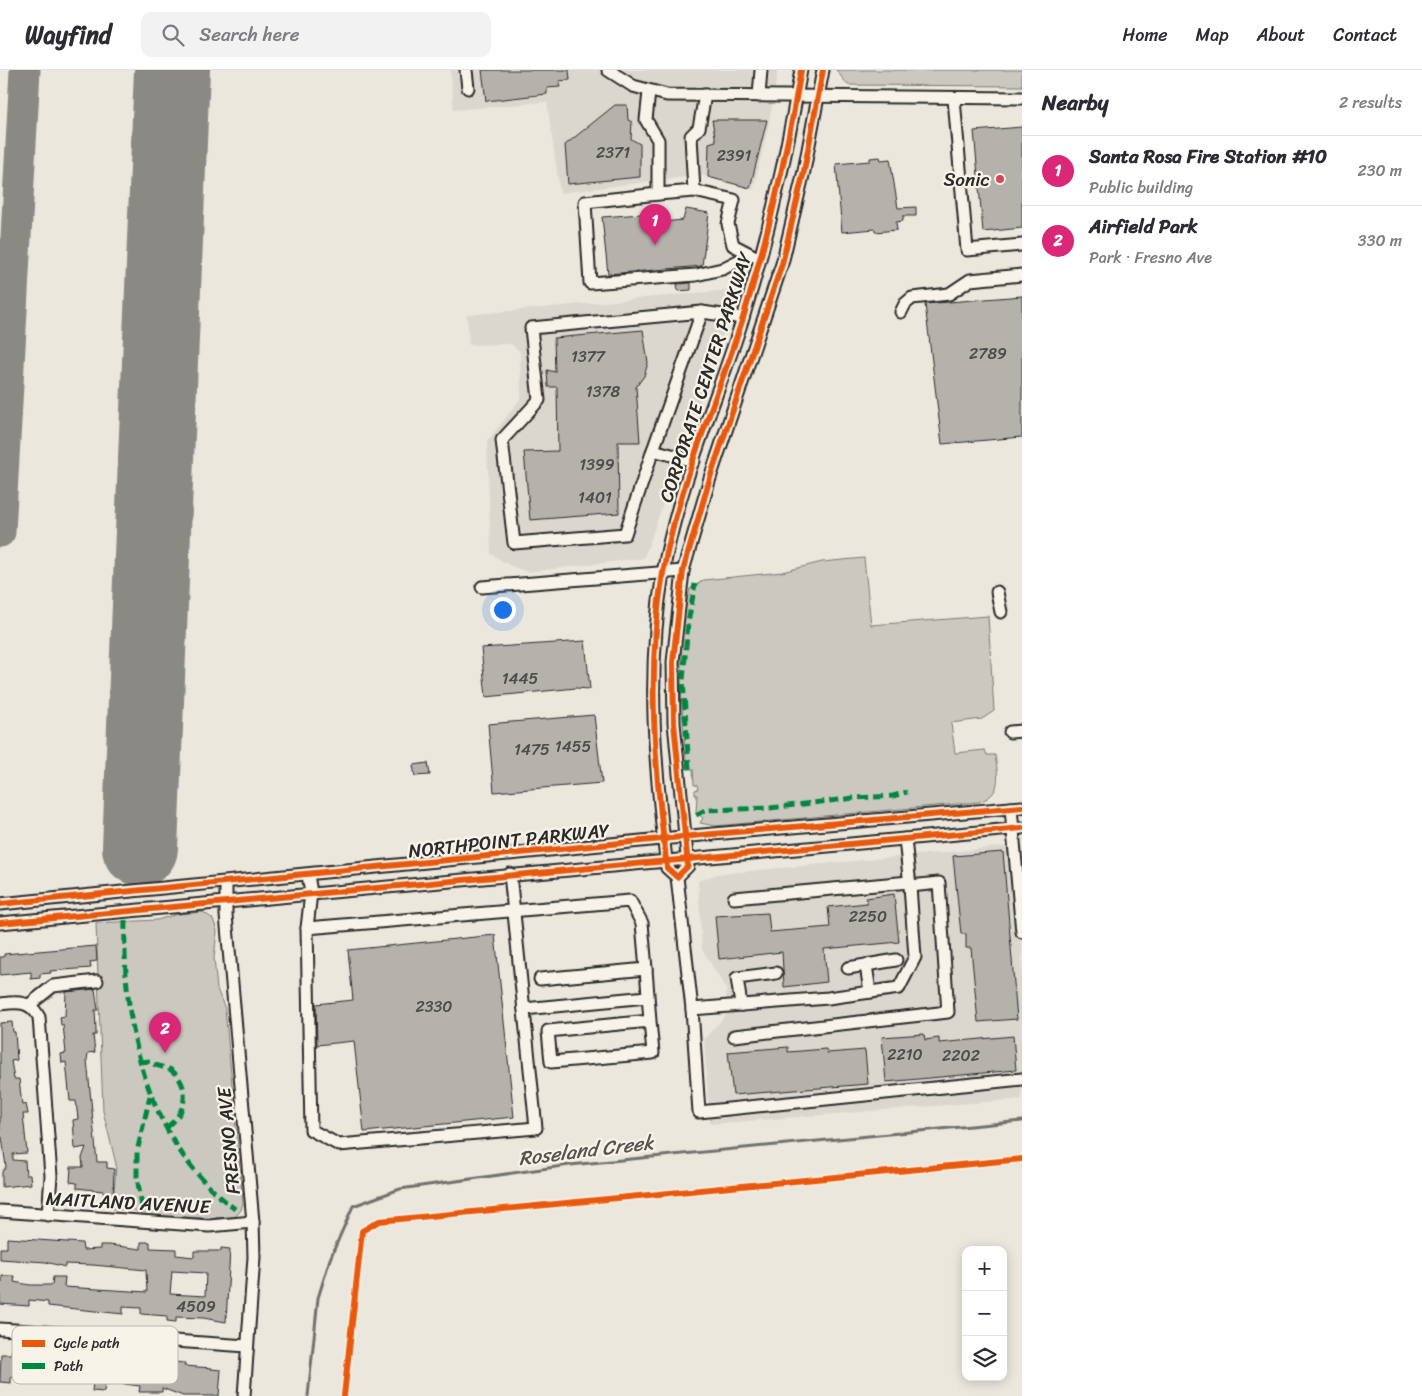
<!DOCTYPE html>
<html lang="en">
<head>
<meta charset="utf-8">
<style>
  body { margin:0; font-family:Sriracha,sans-serif; background:#f2f2f3; color:#2b2b33 }
  .controls { position:absolute; right:15px; bottom:15px; display:grid; overflow:hidden; border-radius:10px; box-shadow:0 2px 12px #0003 }
  .controls button { width:45px; height:45px; display:grid; place-items:center; padding:0; border:0; border-bottom:1px solid #e1e1e2; background:#fff; color:#2b2b33; font:25px sans-serif }
  .you { position:absolute; left:502px; top:539px; width:18px; height:18px; margin:-12px; border:4px solid #fff; border-radius:50%; background:#1a73e8; box-shadow:0 0 0 8px #1a73e833 }
  .badge { display:grid; place-items:center; width:32px; height:32px; border-radius:50%; background:#db2777; color:#fff; font-size:16px; font-weight:700 }
  .pin { position:absolute; translate:-50% -41px; filter:drop-shadow(0 1px 2px #0008) }
  .pin::after { content:''; position:absolute; top:26px; width:18px; height:15px; background:inherit; clip-path:polygon(0 0,100% 0,50% 100%) }
  .list { margin:0; padding:0; list-style:none }
  h2 { display:flex; justify-content:space-between; align-items:center; height:65px; margin:0; padding:0 20px; font-size:21px }
  h2 small { font-size:16px; font-weight:400; color:#7c7c81 }
  .list li { display:grid; grid-template-columns:32px 1fr auto; gap:15px; align-items:center; box-sizing:border-box; height:70px; padding:0 20px; border-top:1px solid #e1e1e2 }
  .list b { display:block; font-size:19px; white-space:nowrap }
  .list p { margin:0; font-size:16px; white-space:nowrap; color:#7c7c81 }
  .list em { font-size:16px; font-style:normal; color:#7c7c81 }
  .icon { flex:none; width:28px; height:28px; fill:none; stroke:currentColor; stroke-width:2; stroke-linecap:round; stroke-linejoin:round }
  .map { position:relative; flex:none; width:1022px; height:1326px; overflow:hidden }
  header { display:flex; align-items:center; gap:30px; box-sizing:border-box; height:70px; padding:0 25px; background:#fff; border-bottom:1px solid #e1e1e2 }
  header strong { font-size:24px }
  nav { display:flex; gap:28px; margin-inline-start:auto; font-size:18px }
  .search { width:350px; height:45px; background:#f2f2f3; display:flex; align-items:center; gap:12px; box-sizing:border-box; padding:0 18px; border-radius:10px; color:#7c7c81; font-size:19px }
  main { display:flex }
  aside { flex:1; background:#fff }
  .map>svg:first-child { display:block }
</style>
</head>
<body>
<header>
<strong>Wayfind</strong>
<div class="search"><svg class="icon" aria-label="search" viewBox="0 0 24 24"><circle cx="10" cy="10" r="6"/><path d="M15 15l6 6"/></svg>Search here</div>
<nav><a>Home</a><a>Map</a><a>About</a><a>Contact</a></nav>
</header>
<main>
<div class="map">
<svg width="1022" height="1326" viewBox="0 0 1022 1326">
  <rect width="100%" height="100%" fill="#ebe7dd"/>
  <filter id="ink" filterUnits="userSpaceOnUse"><feTurbulence type="fractalNoise" baseFrequency=".02" numOctaves="2"/><feDisplacementMap in="SourceGraphic" scale="10" xChannelSelector="R" yChannelSelector="G"/><feConvolveMatrix kernelMatrix="1 2 1 2 8 2 1 2 1" color-interpolation-filters="sRGB"/></filter>
  <g filter="url(#ink)">
    <!-- built -->
    <g fill="#dbd7ce">
      <polygon points="450,0 778,0 768,58 753,120 700,105 560,123 547,32 454,40"/>
      <polygon points="739,219 644,488 527,502 511,496 491,484 487,372 521,328 520,282 511,274 469,275 467,245"/>
      <polygon points="1022,775 1022,1029 710,1054 704,969 727,944 726,919 702,879 698,811 717,804"/>
    </g>
    <!-- green -->
    <g fill="#cbc8bf" stroke="#7b7a75">
      <polygon points="836,0 1022,0 1022,16 848,15"/>
      <path d="M864,488L871,555L988,546L994,641L982,649L951,653L955,683L985,680L987,685H995C998,706 1003,725 978,732L715,756L700,753L703,748L696,742L697,725H695V720L698,719L697,715H694L693,699H687C682,647 675,569 690,519L704,510L782,502L822,492Z"/>
      <polygon points="203,842 213,849 217,861 214,888 217,919 225,939 243,1133 241,1140 235,1147 205,1148 144,1145 134,1140 113,1139 116,1094 103,1041 96,853 157,850 178,844"/>
    </g>
    <g fill="none" stroke-linecap="round" stroke-linejoin="round">
      <!-- stream -->
      <polyline stroke="#72716c" stroke-width="3" points="308,1326 318,1228 330,1189 353,1136 400,1119 570,1095 1022,1051"/>
      <!-- taxiway -->
      <polyline stroke="#8b8984" stroke-width="31" points="0,462 25,0"/>
      <!-- runway -->
      <polyline stroke="#8b8984" stroke-width="76" points="140,778 172,0"/>
    </g>
    <!-- building -->
    <g fill="#b5b2ab" stroke="#2b2b2b" fill-rule="evenodd">
      <polygon points="482,0 569,0 570,10 559,11 560,17 547,18 547,24 486,31"/>
      <polygon points="615,35 627,35 628,50 632,52 631,69 640,74 640,107 568,114 565,75"/>
      <polygon points="712,50 767,50 750,118 708,107 709,73 716,71"/>
      <polygon points="1022,57 1022,158 983,162 974,61"/>
      <polygon points="880,87 881,90 890,89 898,138 916,137 916,146 903,146 903,151 896,152 897,160 875,162 875,159 842,162 836,94 870,91 870,88"/>
      <polygon points="686,139 709,143 702,196 608,204 602,147 641,144 645,154 683,150"/>
      <polygon points="691,213 691,220 678,221 677,214"/>
      <polygon points="1022,226 1022,367 942,374 925,234"/>
      <polygon points="643,260 648,293 644,306 636,317 640,372 618,372 619,443 530,450 524,382 558,381 557,317 548,317 547,300 555,302 554,268"/>
      <polygon points="585,571 590,619 576,618 486,627 481,578"/>
      <polygon points="594,645 602,713 494,722 488,654"/>
      <polygon points="428,693 430,705 415,706 413,695"/>
      <polygon points="1003,782 1017,949 978,952 971,878 966,878 966,864 961,864 953,786"/>
      <polygon points="894,824 899,872 824,879 827,912 784,917 782,882 719,889 715,846 768,843 770,862 830,857 828,837 867,833 866,828"/>
      <polygon points="495,865 514,1047 364,1062 354,971 317,975 316,934 353,930 348,880"/>
      <polygon points="96,876 97,891 90,892 91,898 50,901 51,903 40,904 40,908 31,909 31,902 0,905 0,887 4,887 4,884"/>
      <polygon points="95,919 98,940 95,940 96,959 96,965 93,965 95,982 88,983 87,990 97,1092 107,1092 107,1098 114,1099 113,1127 104,1126 103,1121 77,1118 77,1113 70,1112 71,1097 83,1097 82,1088 86,1077 75,1079 73,1050 78,1049 76,1031 70,1031 66,992 62,993 61,984 66,983 63,955 61,955 60,947 65,946 66,922"/>
      <polygon points="12,952 13,962 15,962 17,990 11,991 14,1009 19,1009 22,1035 26,1034 28,1044 23,1044 27,1083 13,1084 13,1090 25,1091 26,1105 30,1105 31,1114 2,1117 2,1102 6,1097 2,1067 0,1067 0,953"/>
      <polygon points="924,964 925,970 939,968 939,973 1013,966 1016,1000 886,1012 882,967"/>
      <polygon points="788,977 788,982 826,979 827,983 865,980 868,1014 733,1025 728,982"/>
      <path d="M7,1168L82,1173L83,1180L100,1179V1175H109L141,1179V1172H150V1178L176,1179V1185L194,1187V1181H221V1178L230,1179L226,1252L203,1248L176,1247V1252L167,1251V1246L141,1244V1238L123,1237V1244L48,1236V1232L29,1230V1236L0,1234V1212H2V1206H15L14,1212L30,1215H52L53,1207H65L64,1217L147,1222L146,1200L93,1195L65,1194V1197L46,1192L0,1189V1178H7ZM172,1201L206,1203L205,1226L170,1224Z"/>
      <polygon points="12,1279 20,1280 20,1285 59,1289 59,1294 77,1296 78,1289 105,1291 106,1286 114,1286 114,1292 151,1294 152,1290 185,1293 184,1296 212,1298 211,1299 221,1300 219,1326 183,1326 162,1318 162,1322 139,1322 140,1316 117,1313 105,1314 104,1322 92,1321 93,1312 66,1309 46,1310 46,1309 11,1307 11,1313 0,1312 1,1284 11,1284"/>
    </g>
    <g fill="none" stroke-linecap="round" stroke-linejoin="round">
      <!-- minor casing -->
      <g stroke="#2b2b2b" stroke-width="15">
        <g id="minor">
          <polyline points="466,0 468,18"/>
          <polyline points="608,0 633,16 667,25 1022,28"/>
          <polyline points="649,22 646,50 658,70 658,124 694,121"/>
          <polyline points="705,25 699,58 691,66 694,121 734,130 728,154 733,175 754,186"/>
          <polyline points="759,26 761,0"/>
          <polyline points="954,29 967,180 1022,175"/>
          <polyline points="658,124 585,132 590,213 696,205 722,199 750,185"/>
          <polyline points="901,242 905,234 912,228 949,224 970,210 1022,205"/>
          <polyline points="653,380 702,242"/>
          <polyline points="694,391 653,380 625,464 514,473 502,370 539,330 531,258 702,242 743,248"/>
          <polyline points="482,517 683,501"/>
          <polyline points="997,522 1001,542"/>
          <polyline points="1010,662 1022,661"/>
          <polyline points="1011,738 1022,862"/>
          <polyline points="308,805 311,823 307,858 311,1060 339,1075 536,1058 510,804"/>
          <polyline points="677,807 688,796 674,653 673,592 683,501 710,408 782,194 804,101 823,0"/>
          <path d="M677,807L667,798C655,699 646,602 663,503C678,416 716,332 743,248C768,167 787,84 801,0"/>
          <polyline points="677,807 692,939 699,1042 1022,1009"/>
          <polyline points="226,813 226,845 253,1152 254,1187 244,1326"/>
          <polyline points="734,828 909,812"/>
          <polyline points="0,834 702,765 1022,737"/>
          <polyline points="0,853 1022,758"/>
          <polyline points="307,858 630,831 642,853 646,899 540,909"/>
          <polyline points="866,895 896,890"/>
          <polyline points="848,898 866,895 870,922"/>
          <polyline points="646,899 650,951 548,961 551,992 653,983 650,951"/>
          <path d="M0,934C17,932 30,930 39,947L51,1106L48,1145"/>
          <polyline points="29,935 53,916 97,911"/>
          <polyline points="741,935 737,908 776,903"/>
          <polyline points="524,939 647,927"/>
          <polyline points="692,939 828,928 899,918 915,887 910,816"/>
          <polyline points="734,966 948,942 939,813 910,816 905,769"/>
          <polyline points="0,1141 209,1156 253,1152"/>
          <polyline points="0,1259 247,1276"/>
        </g>
      </g>
      <!-- minor -->
      <use href="#minor" stroke="#f7f3e8" stroke-width="11"/>
      <!-- quiet -->
      <g stroke="#00873e" stroke-width="5" stroke-dasharray="10 5" stroke-linecap="butt">
        <polyline points="689,699 683,610 688,553 695,514"/>
        <polyline points="696,745 705,740 770,738 855,728 893,726 907,722"/>
        <path d="M125,850C122,954 146,1073 235,1139"/>
        <path d="M140,992L150,991C154,997 164,996 171,1000C192,1016 186,1044 167,1057"/>
        <polyline points="142,1137 137,1107 137,1082 150,1026"/>
      </g>
      <!-- cycleway casing -->
      <g stroke="#f7f3e8" stroke-width="9">
        <g id="cycleway">
          <path d="M801,0C787,84 768,167 743,248C716,332 678,416 663,503C646,602 655,699 667,798L677,807L688,796L674,653L673,592L683,501L710,408L782,194L804,101L823,0"/>
          <polyline points="0,834 702,765 1022,737"/>
          <polyline points="0,853 1022,758"/>
          <polyline points="344,1326 362,1161 379,1151 1022,1089"/>
        </g>
      </g>
      <!-- cycleway -->
      <use href="#cycleway" stroke="#e8590c" stroke-width="6"/>
    </g>
  </g>
  <!-- markers -->
  <circle fill="#d1495b" stroke="#f7f3e8" stroke-width="2" cx="1000" cy="109" r="5"/>
  <g text-anchor="middle" stroke-width="4.5" stroke-linejoin="round" paint-order="stroke">
    <!-- number labels -->
    <g font-size="16" fill="#4e4d4b">
      <text x="613" y="88">2371</text>
      <text x="734" y="91">2391</text>
      <text x="988" y="289">2789</text>
      <text x="588" y="292">1377</text>
      <text x="603" y="327">1378</text>
      <text x="597" y="400">1399</text>
      <text x="595" y="433">1401</text>
      <text x="520" y="614">1445</text>
      <text x="573" y="682">1455</text>
      <text x="532" y="685">1475</text>
      <text x="868" y="852">2250</text>
      <text x="434" y="942">2330</text>
      <text x="905" y="990">2210</text>
      <text x="961" y="991">2202</text>
      <text x="196" y="1242">4509</text>
    </g>
    <!-- poi labels -->
    <g font-size="19" fill="#2b2b2b" stroke="#f7f3e8" text-anchor="end">
      <text x="990" y="116">Sonic</text>
    </g>
    <!-- street labels -->
    <g font-size="19" fill="#2b2b2b" stroke="#f7f3e8">
      <text transform="translate(705 307) rotate(-72)" y="7">CORPORATE CENTER PARKWAY</text>
      <text transform="translate(509 770) rotate(-6)" y="7">NORTHPOINT PARKWAY</text>
      <text transform="translate(228 1071) rotate(-95)" y="7">FRESNO AVE</text>
      <text transform="translate(128 1132) rotate(3)" y="7">MAITLAND AVENUE</text>
    </g>
    <!-- water labels -->
    <g font-size="20" font-style="italic" fill="#555451" stroke="#f7f3e8">
      <text transform="translate(586 1080) rotate(-7)" y="7">Roseland Creek</text>
    </g>
  </g>
  <!-- legend -->
  <rect x="12" y="1256" width="166" height="58" rx="8" fill="#f7f3e8" stroke="#bab7af" stroke-width="1"/>
  <rect x="22" y="1270" width="23" height="7" fill="#e8590c"/>
  <rect x="22" y="1293" width="23" height="6" fill="#00873e"/>
  <g font-size="14" fill="#2b2b2b">
    <text x="54" y="1278">Cycle path</text>
    <text x="54" y="1301">Path</text>
  </g>
</svg>
<div class="controls">
<button>+</button>
<button>−</button>
<button><svg class="icon" aria-label="layers" viewBox="0 0 24 24"><path d="M12 4l9 5-9 5-9-5zM3 14l9 5 9-5"/></svg></button>
</div>
<div class="you"></div>
<div class="pin badge" style="left:655px;top:175px">1</div>
<div class="pin badge" style="left:165px;top:983px">2</div>
</div>
<aside>
<h2>Nearby<small>2 results</small></h2>
<ul class="list">
<li><span class="badge">1</span><div><b>Santa Rosa Fire Station #10</b><p>Public building</p></div><em>230 m</em></li>
<li><span class="badge">2</span><div><b>Airfield Park</b><p>Park · Fresno Ave</p></div><em>330 m</em></li>
</ul>
</aside>
</main>
</body>
</html>
